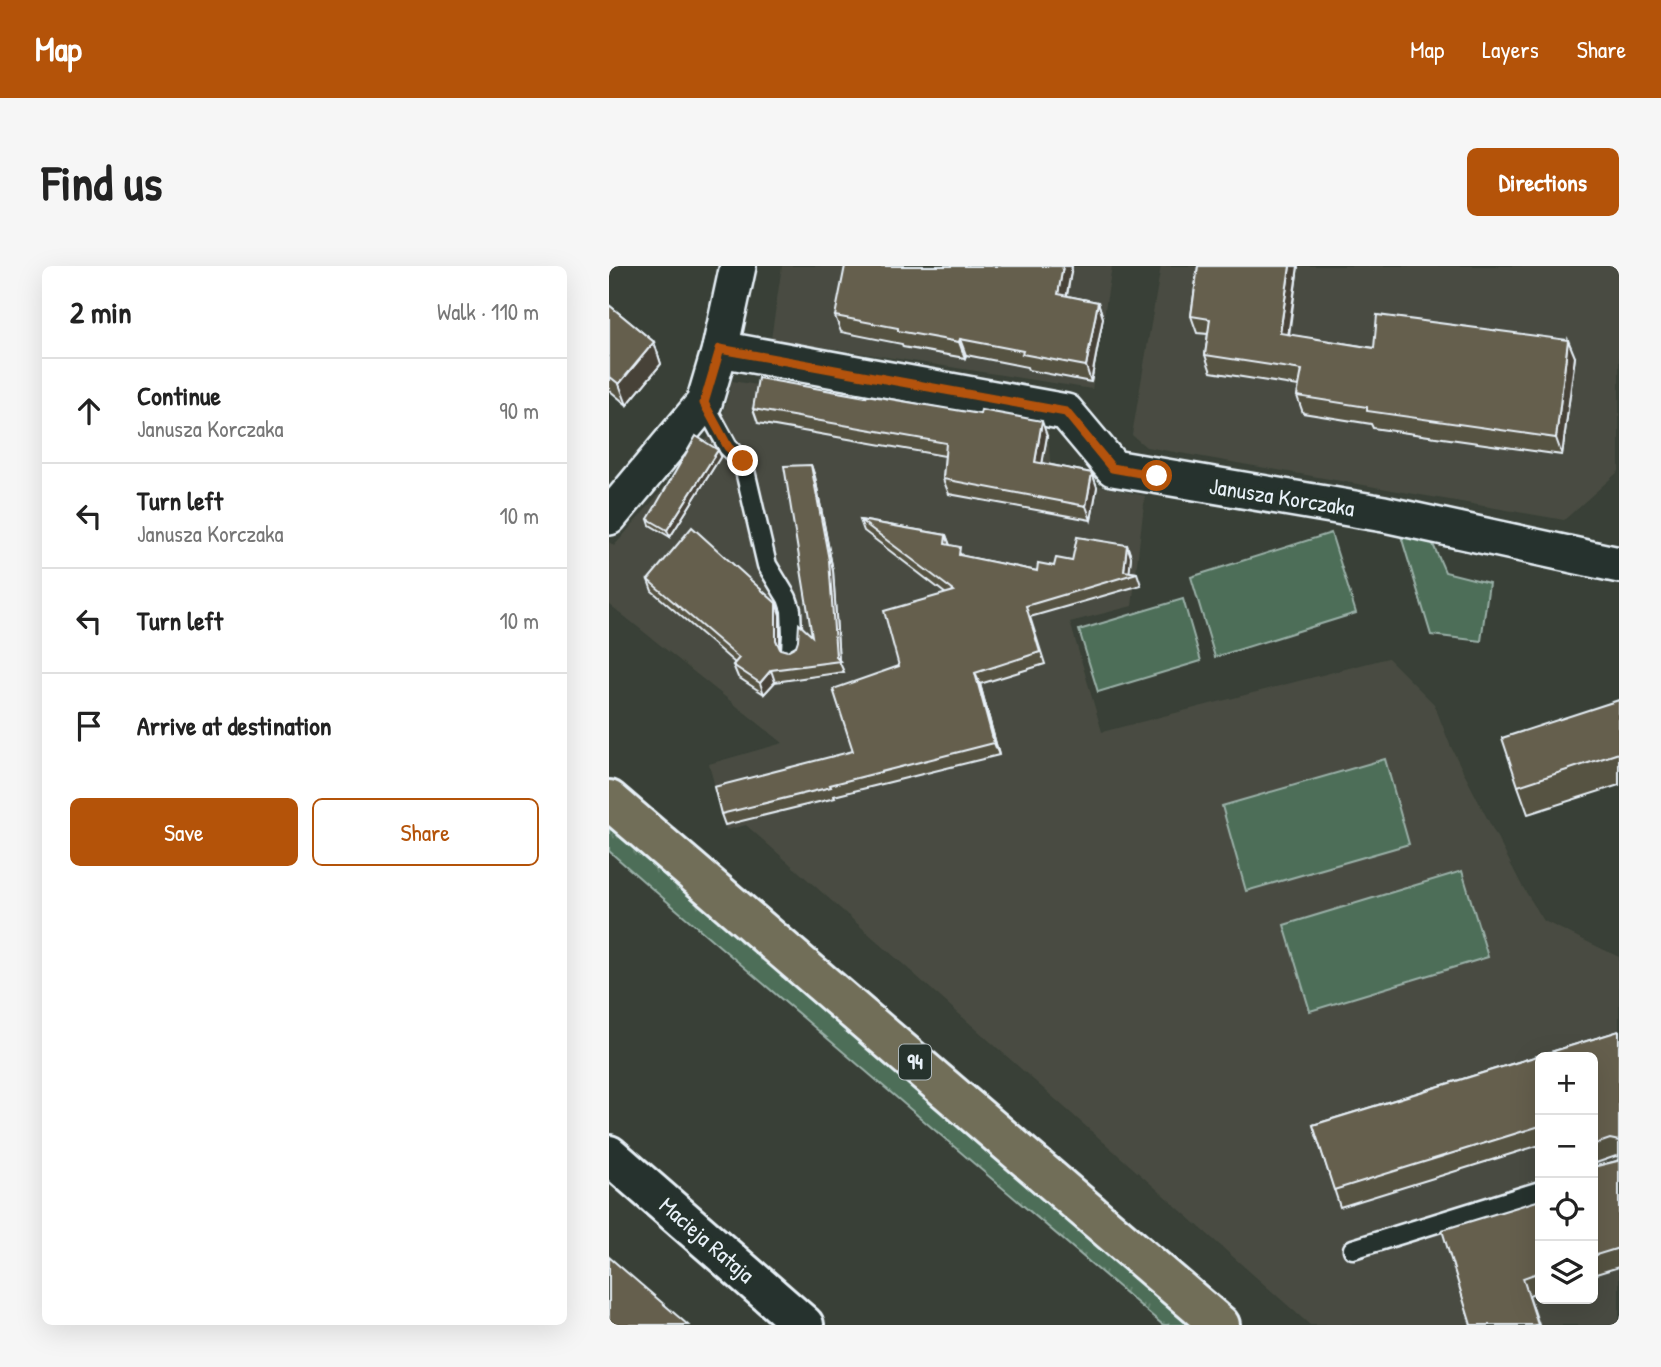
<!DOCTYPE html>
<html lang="en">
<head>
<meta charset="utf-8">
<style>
  body { margin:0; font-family:"Patrick Hand",sans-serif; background:#f6f6f6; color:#222 }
  .controls { position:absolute; right:21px; bottom:21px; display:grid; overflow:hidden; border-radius:10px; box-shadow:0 7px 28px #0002 }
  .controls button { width:63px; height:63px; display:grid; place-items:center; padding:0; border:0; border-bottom:2px solid #e0e0e0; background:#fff; color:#222; font:35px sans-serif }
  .stop { position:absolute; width:21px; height:21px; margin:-16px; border:5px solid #b45309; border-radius:50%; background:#fff }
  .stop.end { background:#b45309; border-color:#fff; box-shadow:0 2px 7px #0008 }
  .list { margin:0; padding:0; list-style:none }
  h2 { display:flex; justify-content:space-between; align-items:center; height:91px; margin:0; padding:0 28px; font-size:30px }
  h2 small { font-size:23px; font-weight:400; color:#767676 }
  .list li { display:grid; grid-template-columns:46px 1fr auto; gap:21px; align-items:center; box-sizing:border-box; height:105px; padding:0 28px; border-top:2px solid #e0e0e0 }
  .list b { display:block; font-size:26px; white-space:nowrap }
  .list p { margin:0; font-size:23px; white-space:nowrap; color:#767676 }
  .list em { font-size:23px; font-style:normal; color:#767676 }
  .actions { display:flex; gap:14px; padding:21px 28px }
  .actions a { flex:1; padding:16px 0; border:2px solid #b45309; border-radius:10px; text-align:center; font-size:24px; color:#b45309 }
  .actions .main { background:#b45309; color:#fff }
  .icon { flex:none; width:38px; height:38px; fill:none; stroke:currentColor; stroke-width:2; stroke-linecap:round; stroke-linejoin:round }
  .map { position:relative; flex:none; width:1010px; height:1059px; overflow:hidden; border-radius:10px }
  header { display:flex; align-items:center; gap:42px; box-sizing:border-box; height:98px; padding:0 35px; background:#b45309; color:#fff }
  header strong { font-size:33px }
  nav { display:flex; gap:38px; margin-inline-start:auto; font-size:24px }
  .intro { display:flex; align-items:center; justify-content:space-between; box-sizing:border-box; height:168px; padding:0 42px }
  h1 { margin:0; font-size:49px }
  .button { padding:18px 32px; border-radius:10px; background:#b45309; color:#fff; font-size:24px; font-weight:700 }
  main { display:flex; gap:42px; padding:0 42px }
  aside { flex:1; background:#fff; border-radius:10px; box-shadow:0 7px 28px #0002 }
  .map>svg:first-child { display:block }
</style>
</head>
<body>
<header>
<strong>Map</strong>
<nav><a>Map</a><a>Layers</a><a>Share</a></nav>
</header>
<div class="intro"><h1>Find us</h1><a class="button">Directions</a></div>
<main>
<aside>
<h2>2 min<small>Walk · 110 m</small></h2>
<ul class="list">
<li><svg class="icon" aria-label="ahead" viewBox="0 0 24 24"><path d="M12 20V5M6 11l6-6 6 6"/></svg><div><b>Continue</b><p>Janusza Korczaka</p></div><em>90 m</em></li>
<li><svg class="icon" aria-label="left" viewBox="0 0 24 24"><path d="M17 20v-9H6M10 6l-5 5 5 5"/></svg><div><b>Turn left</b><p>Janusza Korczaka</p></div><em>10 m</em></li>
<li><svg class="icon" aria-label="left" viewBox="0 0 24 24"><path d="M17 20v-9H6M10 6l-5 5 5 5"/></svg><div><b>Turn left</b></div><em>10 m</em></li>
<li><svg class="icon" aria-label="arrive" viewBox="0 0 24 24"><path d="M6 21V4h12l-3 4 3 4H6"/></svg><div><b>Arrive at destination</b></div></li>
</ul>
<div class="actions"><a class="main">Save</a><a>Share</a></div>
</aside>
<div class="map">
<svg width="1010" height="1059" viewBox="0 0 1010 1059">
  <defs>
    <pattern id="grass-tufts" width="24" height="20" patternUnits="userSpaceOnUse" patternTransform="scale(1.75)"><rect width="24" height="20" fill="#4d6e58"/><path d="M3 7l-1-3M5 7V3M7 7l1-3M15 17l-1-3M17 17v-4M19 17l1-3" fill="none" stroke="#678371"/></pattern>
  </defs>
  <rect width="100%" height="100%" fill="#394037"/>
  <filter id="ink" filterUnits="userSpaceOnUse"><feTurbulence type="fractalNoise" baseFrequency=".0143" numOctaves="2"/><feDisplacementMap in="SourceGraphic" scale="14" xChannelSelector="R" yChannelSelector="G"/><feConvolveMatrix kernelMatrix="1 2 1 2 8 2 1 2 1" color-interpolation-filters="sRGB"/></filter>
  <g filter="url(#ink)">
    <!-- built -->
    <g fill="#494c42" fill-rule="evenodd">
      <polygon points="173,0 503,0 483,123 162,73"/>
      <polygon points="552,0 1010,0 1010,205 955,254 537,181 523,169"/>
      <path d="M123,115L439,164L442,209L536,230L523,340L461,356L493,466L779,392L825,438L841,479L861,519L913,620L935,655L1010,691V1059H701L137,559L117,564L100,498L174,477L0,338V276L5,280L112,156ZM931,791H984V1033H931Z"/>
    </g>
    <!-- grass -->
    <polygon fill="url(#grass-tufts)" stroke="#9ab0a8" stroke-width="2" points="0,559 407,908 579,1059 554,1059 40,620 0,585"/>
    <!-- park -->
    <g fill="#4d6e58" stroke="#9ab0a8" stroke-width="2">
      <polygon points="722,267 747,347 606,391 582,311"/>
      <polygon points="792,270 823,276 836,306 880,317 872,375 822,369"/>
      <polygon points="574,333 592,395 489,426 470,364"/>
      <polygon points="776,493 800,578 637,625 613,540"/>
      <polygon points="853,605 879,691 701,745 675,659"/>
    </g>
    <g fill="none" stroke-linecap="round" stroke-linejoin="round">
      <!-- lane casing -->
      <g stroke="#e8f1f8" stroke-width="23">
        <g id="lane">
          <polyline points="95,137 119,181 134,196 158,299 178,332 182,344 183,368 182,385"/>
          <polyline points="744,983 931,925"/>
        </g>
      </g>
      <!-- street casing -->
      <g stroke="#e8f1f8" stroke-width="40">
        <g id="street">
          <polyline points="111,83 457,146 504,202 775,248 1010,299"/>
          <polyline points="0,251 95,137 111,83 129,0"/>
        </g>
      </g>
      <!-- secondary casing -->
      <g stroke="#e8f1f8" stroke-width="44">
        <polyline id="secondary" points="0,889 195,1059"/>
      </g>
      <!-- primary casing -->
      <g stroke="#e8f1f8" stroke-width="44">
        <polyline id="primary" points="0,534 611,1059"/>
      </g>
      <!-- lane -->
      <use href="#lane" stroke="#26332d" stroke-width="18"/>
      <!-- street -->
      <use href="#street" stroke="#26332d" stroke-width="35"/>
      <!-- secondary -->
      <use href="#secondary" stroke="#26332d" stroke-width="38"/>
      <!-- primary -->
      <use href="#primary" stroke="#716e59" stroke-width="38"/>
    </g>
    <!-- wall -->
    <g fill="#575243" stroke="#e8f1f8" stroke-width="2">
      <polygon points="463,0 458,30 489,36 494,52 482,116 419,104 418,101 357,89 356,92 294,81 293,78 232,66 226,50"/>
      <polygon points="589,0 689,0 680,69 765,82 966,91 953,189 764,162 762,158 694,147 688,130 690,120 602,106 596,89 599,68 588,67 582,50"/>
      <polygon points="0,39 45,76 52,98 18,139 0,124"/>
      <polygon points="144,143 438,170 433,197 483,207 488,221 482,254 340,228 334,213 336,190 149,157"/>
      <polygon points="112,190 61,271 41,259 39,253"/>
      <polygon points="202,199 206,211 224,305 230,395 235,406 166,416 155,428 129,411 124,399 126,397 43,325 39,314 167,337 171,349 171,383 178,385 203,370"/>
      <polygon points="251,254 337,269 341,279 354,290 428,305 518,279 522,291 520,306 528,307 532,319 421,351 436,398 371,418 390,489 225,530 226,532 116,559 112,548 244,485 290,400 337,328 255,265"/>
      <polygon points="1010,434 1010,519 919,548 909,520"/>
      <polygon points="1010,765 1010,891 1007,890 984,898 984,791 931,791 931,879 731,941 704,859"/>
      <polygon points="1010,892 1010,1001 984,1009 984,901 1008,895"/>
      <polygon points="931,934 931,1025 920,1029 930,1059 862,1059"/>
    </g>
    <!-- shaded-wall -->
    <g fill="#474237" stroke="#e8f1f8" stroke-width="2">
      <polygon points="454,0 463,0 455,44 449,28"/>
      <polygon points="681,0 689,0 677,84 671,67"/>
      <polygon points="489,36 494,52 482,116 477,100"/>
      <polygon points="351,73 357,89 356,92 350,76"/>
      <polygon points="959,74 966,91 953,189 947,172"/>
      <polygon points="45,76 52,98 18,139 10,118"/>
      <polygon points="433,155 438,170 431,210 426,196"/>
      <polygon points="109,184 112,190 61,271 58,264"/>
      <polygon points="202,199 206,211 224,305 230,395 227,391"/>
      <polygon points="483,207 488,221 482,254 477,240"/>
      <polygon points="337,269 341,280 336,278"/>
      <polygon points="518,279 522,291 520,310 515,305"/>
      <polygon points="167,337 171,349 171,385 167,374"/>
      <polygon points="162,404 166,416 155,428 151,417"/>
      <polygon points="366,407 371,418 390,489 385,477"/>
    </g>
    <!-- building -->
    <g fill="#655f4e" stroke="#e8f1f8" stroke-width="2">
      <polygon points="236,0 454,0 449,28 489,36 477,100 413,88 414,85 351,73 350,76 289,65 289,62 226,50"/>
      <polygon points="589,0 681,0 671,67 765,82 768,49 959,74 947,172 758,145 758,141 688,130 693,104 596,89 601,53 582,50"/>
      <polygon points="0,39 45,76 10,118 0,110"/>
      <polygon points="149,112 257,131 257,129 371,148 372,144 433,155 426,196 483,207 477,240 334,213 337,177 144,143"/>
      <polygon points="87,170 109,184 58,264 39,253"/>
      <polygon points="202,199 220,294 227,391 231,395 162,404 151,417 124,399 130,392 39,314 83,261 167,337 167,374 171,383 178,385 187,380 189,374 190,358 203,370 175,200"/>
      <polygon points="251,254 337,269 336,278 351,281 350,289 428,305 429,297 445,300 447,292 463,295 468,271 518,279 515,305 528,307 417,340 431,386 366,407 385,477 221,519 222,521 112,548 105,521 244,485 224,423 290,400 275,345 345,325"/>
      <polygon points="1010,434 1010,487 909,520 893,472"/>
      <polygon points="1010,765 1010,875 1001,873 984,879 984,791 931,791 931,860 725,924 704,859"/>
      <polygon points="1010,892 1010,982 984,990 984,901 1008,895"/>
      <polygon points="931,934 931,1006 914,1012 929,1059 862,1059 833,964"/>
      <polygon points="0,991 79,1059 0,1059"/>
    </g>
  </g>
  <g fill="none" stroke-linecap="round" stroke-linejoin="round" filter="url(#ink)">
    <!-- route -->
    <polyline stroke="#b45309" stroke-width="9" points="134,195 119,181 95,137 111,83 457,146 503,202 548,210"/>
  </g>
  <g text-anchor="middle" stroke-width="7" stroke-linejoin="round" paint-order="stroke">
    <!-- shield labels -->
    <rect fill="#26332d" stroke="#aeb8bb" stroke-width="2" x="290" y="778.5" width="32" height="35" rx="5"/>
    <g font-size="21" font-weight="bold" fill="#e8f1f8">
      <text x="306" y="803">94</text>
    </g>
    <!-- street labels -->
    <g font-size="23" fill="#e8f1f8" stroke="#26332d">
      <text transform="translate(673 231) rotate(9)" y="8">Janusza Korczaka</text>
      <text transform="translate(98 974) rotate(41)" y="8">Macieja Rataja</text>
    </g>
  </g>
</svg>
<div class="controls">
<button>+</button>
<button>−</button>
<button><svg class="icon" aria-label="locate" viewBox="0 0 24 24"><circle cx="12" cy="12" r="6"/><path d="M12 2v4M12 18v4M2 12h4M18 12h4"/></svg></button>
<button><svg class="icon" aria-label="layers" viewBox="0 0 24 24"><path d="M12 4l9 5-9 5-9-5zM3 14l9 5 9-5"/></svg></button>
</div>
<div class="stop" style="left:548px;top:210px"></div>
<div class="stop end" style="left:134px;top:195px"></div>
</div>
</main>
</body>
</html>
